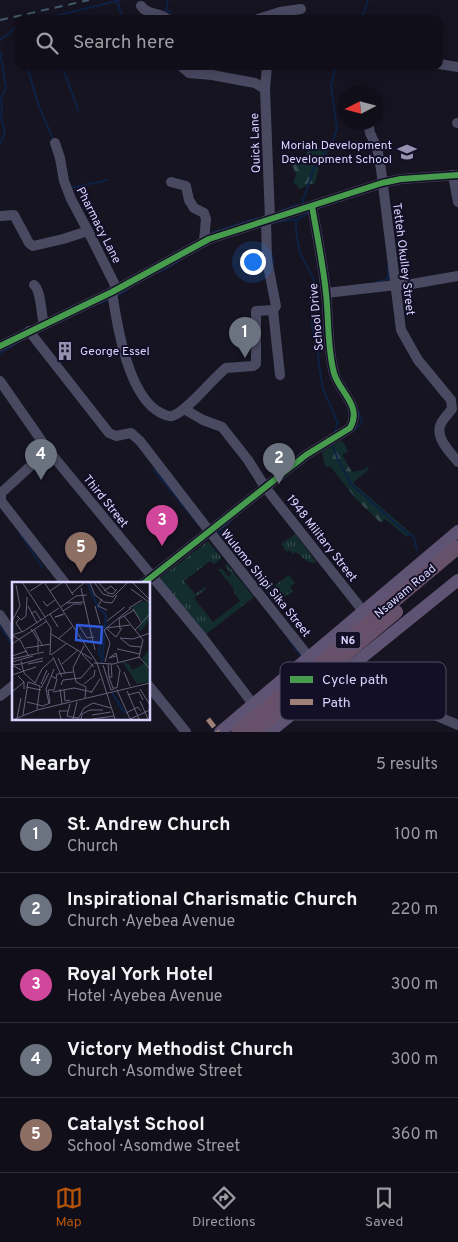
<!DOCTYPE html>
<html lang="en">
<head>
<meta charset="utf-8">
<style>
  body { margin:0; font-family:Overpass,sans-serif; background:#191822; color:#f1f3f6 }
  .compass { position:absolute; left:338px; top:85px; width:45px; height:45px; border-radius:50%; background:#100f19; box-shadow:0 2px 12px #0003; rotate:264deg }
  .you { position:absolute; left:252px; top:261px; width:18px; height:18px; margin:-12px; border:4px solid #fff; border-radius:50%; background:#1a73e8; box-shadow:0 0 0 8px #1a73e833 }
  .badge { display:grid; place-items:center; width:32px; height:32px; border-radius:50%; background:#b45309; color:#fff; font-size:16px; font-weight:700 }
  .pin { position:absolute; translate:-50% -41px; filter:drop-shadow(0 1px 2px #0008) }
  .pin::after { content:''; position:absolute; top:26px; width:18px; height:15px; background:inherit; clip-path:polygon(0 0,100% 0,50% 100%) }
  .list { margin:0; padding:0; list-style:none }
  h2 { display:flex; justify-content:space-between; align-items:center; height:65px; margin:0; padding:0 20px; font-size:21px }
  h2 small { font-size:16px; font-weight:400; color:#9c9ca2 }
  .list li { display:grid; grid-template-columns:32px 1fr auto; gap:15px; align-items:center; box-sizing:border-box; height:75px; padding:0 20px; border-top:1px solid #302f38 }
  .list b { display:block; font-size:19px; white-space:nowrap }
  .list p { margin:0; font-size:16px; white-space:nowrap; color:#9c9ca2 }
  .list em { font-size:16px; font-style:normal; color:#9c9ca2 }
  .icon { flex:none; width:28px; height:28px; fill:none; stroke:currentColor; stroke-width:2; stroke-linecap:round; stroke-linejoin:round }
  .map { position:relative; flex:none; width:458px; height:732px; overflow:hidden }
  .search { position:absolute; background:#100f19; box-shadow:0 2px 12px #0003; left:15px; right:15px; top:15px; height:55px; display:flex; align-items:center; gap:12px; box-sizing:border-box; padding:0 18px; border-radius:10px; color:#9c9ca2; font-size:19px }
  .sheet { height:440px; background:#100f19 }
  nav { display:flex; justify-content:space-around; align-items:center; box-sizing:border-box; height:70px; border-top:1px solid #302f38; background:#100f19; font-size:14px; color:#9c9ca2 }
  nav a { display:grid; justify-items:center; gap:2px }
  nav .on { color:#b45309 }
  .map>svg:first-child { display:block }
</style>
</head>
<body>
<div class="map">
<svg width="458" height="732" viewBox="0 0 458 732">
  <defs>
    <pattern id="grass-tufts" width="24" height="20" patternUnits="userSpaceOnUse" patternTransform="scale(1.25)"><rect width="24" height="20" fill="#132c2d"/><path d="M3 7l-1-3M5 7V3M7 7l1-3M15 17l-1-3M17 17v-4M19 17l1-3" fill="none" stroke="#354a4c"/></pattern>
    <pattern id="forest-firs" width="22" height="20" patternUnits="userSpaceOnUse" patternTransform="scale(1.25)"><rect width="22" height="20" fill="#132c2d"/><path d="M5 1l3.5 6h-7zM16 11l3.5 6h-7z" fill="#354a4c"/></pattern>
  </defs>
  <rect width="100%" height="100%" fill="#161421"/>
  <!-- grass -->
  <g fill="url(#grass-tufts)">
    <polygon points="295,534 317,563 308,562 296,552 293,554 289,550 287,552 281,544"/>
    <polygon points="208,541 222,558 214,564 210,561 184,581 195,594 205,587 206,589 194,598 213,622 240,601 233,591 234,589 218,569 222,569 229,577 231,574 225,566 227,564 254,597 205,635 160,578"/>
    <polygon points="289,575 295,583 290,587 293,591 275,604 266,592"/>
  </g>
  <!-- forest -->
  <g fill="url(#forest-firs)">
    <path d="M337,141L340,148H330L319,167L315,183L299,189L296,184L293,183C298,172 296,175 292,165C296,162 300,163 304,160C307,156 305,152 311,150C318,148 322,150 328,146L329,142Z"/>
    <polygon points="342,440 348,451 342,455 352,472 363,470 367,467 369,469 353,483 412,534 407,537 385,519 381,523 356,499 330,466 327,467 325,466 322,452"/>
  </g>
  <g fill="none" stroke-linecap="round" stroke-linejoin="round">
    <!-- stream -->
    <g stroke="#0d2144" stroke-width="2">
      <polyline points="168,0 166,11 170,11 173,19"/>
      <polyline points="117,1 123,19"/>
      <polyline points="42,19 121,0"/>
      <polyline points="362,19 368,0"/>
      <polyline points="0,40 19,25"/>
      <polyline points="0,51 6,88 1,97 2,104 1,117 5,133 0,143"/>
      <polyline points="27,66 38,104 54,141"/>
      <polyline points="62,66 78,110"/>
      <polyline points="70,188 108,180"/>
      <polyline points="302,204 314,168 332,144 337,128 331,86 336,66"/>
      <polyline points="282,210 297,205"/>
      <polyline points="296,219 296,231 300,254 311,273 316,287 312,312 312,327 319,349 318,358 323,389 338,423 335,431"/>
      <polyline points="276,222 298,219 309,213"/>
      <polyline points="211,233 257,218"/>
      <polyline points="159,272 179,261"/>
      <polyline points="377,282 388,279 388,265"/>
      <polyline points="116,296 127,290"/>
      <polyline points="100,303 109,300"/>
      <polyline points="0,353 19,342"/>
      <polyline points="352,432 362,423 358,410"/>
      <polyline points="332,444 338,460 351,484 408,534 413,535 417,550"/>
      <polyline points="35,469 49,458"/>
      <polyline points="154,470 199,525"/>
      <polyline points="20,533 42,567"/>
      <polyline points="218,535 222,528 231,521"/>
      <polyline points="0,626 14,647"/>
      <polyline points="289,640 301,656"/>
    </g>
    <!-- minor -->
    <g stroke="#4a4962" stroke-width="10">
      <path d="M141,6C147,15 159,12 167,19"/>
      <polyline points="258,19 280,12 301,9"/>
      <polyline points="439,64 458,67"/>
      <polyline points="181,66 189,73 212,75 255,83 265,89"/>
      <polyline points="267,66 265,89 270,219"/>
      <path d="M368,122L370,133L377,148L381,169L401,330L418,360L451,400L452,409C448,414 442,420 440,426C436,439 451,453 458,462"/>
      <polyline points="457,123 458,123"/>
      <polyline points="55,143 60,158 64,181 71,199 88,231 117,289"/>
      <polyline points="453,175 458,202"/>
      <polyline points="171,182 186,186 189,200 194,208 204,213 206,219 204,241"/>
      <polyline points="1,216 14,215 29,243 33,246 63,239 88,231"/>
      <path d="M34,285C41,290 41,314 44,324"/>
      <path d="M112,292C117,325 128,397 161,413C165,415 168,417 172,416C186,413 213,378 226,368L253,366L256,364V311L273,310L276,306L267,260L266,220"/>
      <polyline points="326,293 396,285 406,285 458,276"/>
      <polyline points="273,310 280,375"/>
      <polyline points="29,331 109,433 116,436 131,433 140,441 210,532 309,657"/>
      <polyline points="0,346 112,292 209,239 382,183 401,179 458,175"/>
      <polyline points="0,381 48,450 203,638 253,704"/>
      <polyline points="184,409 203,420 222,427 248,460 265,487 363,611"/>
      <polyline points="48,450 1,493 1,501 65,583"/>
      <path d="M144,583L306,455L350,428C363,406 339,392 334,373C327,347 329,319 326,293C323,264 317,235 312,206"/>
      <polyline points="0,615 14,636"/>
      <polyline points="344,670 363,685 458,725"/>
      <polyline points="149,686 186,732"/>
      <polyline points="0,696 14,685"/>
    </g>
    <!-- major -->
    <g stroke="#5e5373" stroke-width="12">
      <polyline points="220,732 458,531"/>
      <polyline points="270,732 458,580"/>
    </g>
    <!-- highway -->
    <g stroke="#67516a" stroke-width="14">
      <polyline points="238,732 458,547"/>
      <polyline points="253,732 396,612"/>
    </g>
    <!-- rail -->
    <polyline stroke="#43596b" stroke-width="2" stroke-dasharray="8 6" stroke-linecap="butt" points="0,20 89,0"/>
    <!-- quiet -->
    <polyline stroke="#9e8076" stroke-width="5" stroke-dasharray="10 5" stroke-linecap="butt" points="208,719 218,732"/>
    <!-- cycleway casing -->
    <g stroke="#130f26" stroke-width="9">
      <g id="cycleway">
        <polyline points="0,346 112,292 209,239 382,183 401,179 458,175"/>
        <path d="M144,583L306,455L350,428C363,406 339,392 334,373C327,347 329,319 326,293C323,264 317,235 312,206"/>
      </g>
    </g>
    <!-- cycleway -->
    <use href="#cycleway" stroke="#469c4c" stroke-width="6"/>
  </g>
  <!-- icons -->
  <defs>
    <g id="school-bare" transform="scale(1.5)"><path d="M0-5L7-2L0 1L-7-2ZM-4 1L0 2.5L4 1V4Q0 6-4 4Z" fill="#9591b1" stroke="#130f26" stroke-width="2.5" paint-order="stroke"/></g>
    <g id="building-bare" transform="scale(1.5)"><path d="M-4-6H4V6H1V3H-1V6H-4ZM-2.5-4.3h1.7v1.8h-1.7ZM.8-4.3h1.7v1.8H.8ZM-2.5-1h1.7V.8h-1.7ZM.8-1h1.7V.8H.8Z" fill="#9591b1" stroke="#130f26" stroke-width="2.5" paint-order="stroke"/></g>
  </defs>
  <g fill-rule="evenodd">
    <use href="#school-bare" x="407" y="152"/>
    <use href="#building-bare" x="65" y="351"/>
  </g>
  <g text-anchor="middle" stroke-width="4" stroke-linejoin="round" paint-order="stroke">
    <!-- shield labels -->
    <rect fill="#130f26" stroke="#9e99be" stroke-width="1" x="335.5" y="631.5" width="25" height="17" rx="4"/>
    <g font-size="11" font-weight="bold" fill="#d9d4ff">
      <text x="348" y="644">N6</text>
    </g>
    <!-- street labels -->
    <g font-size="12" fill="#d9d4ff" stroke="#130f26">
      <text transform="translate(255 143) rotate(-92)" y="4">Quick Lane</text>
      <text transform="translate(99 225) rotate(63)" y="4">Pharmacy Lane</text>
      <text transform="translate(404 259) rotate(83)" y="4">Tetteh Okulley Street</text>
      <text transform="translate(316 317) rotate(-95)" y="4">School Drive</text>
      <text transform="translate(106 501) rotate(51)" y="4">Third Street</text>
      <text transform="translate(322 538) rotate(52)" y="4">1948 Military Street</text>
      <text transform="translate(266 583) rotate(51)" y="4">Wulomo Shipi Sika Street</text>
      <text transform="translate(405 591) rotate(-40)" y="4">Nsawam Road</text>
    </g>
    <!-- poi labels -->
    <g font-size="12" fill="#d9d4ff" stroke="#130f26" text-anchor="end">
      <text x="392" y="149">Moriah Development<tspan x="392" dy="14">Development School</tspan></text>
      <text x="80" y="355" text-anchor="start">George Essel</text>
    </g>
  </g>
  <!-- overview -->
  <g transform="translate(12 582)">
    <rect width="138" height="138" fill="#161421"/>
    <path d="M131,19L137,21V38L129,49L126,48L130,39L119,26Z" fill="#132c2d"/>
    <path d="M137,68V100L125,102L110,79L118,83L120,88L133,81L130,76Z" fill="#132c2d"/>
    <path fill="none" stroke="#0d2144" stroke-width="2.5" d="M75,0L86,25L94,33L90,82M90,76L87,71L90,46M100,111L113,131"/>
    <path fill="none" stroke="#64617a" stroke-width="1" d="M10,0L33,35M32,0L85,81L103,137M53,0L61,13M82,0L91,12L101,15L116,0M86,0L96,11L101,12L105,7M120,0L138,18M78,1L83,13L92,20L100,21L105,13M69,6L83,68M119,7L138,21M18,9L32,0M38,9L51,0M92,9L99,4L104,9M60,11L73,0M90,17L86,24L95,28M31,19L35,24L43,18M55,21L72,20M16,24L25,41M83,24L88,42M49,25L64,14L75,13M117,26L130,18M121,27L129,40M51,29L62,22H70M19,32L23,29L29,38M38,32L46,45M138,32L123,48L131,58L127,75L138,87M50,33L43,35L52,32M5,34L9,38L14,34L15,15M112,34L123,48M7,37L4,41L10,50M33,37L39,46L38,73M0,39L8,24L4,3M95,39L113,25M66,42L75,56L82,55M94,46L118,43M19,47L26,58V70M22,47L30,63M95,47L104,55L110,46M108,47L107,37L122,28M39,52L80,77M0,53L12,49L47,26M0,53L8,58L16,73M108,56L121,57L138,51M108,56L118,64L129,65M46,57L60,45M0,62L35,39M72,64L61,86L64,100L74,105L73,116M14,66L39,62M105,67L128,72M70,72L82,85M39,73L54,62M0,74L15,69M104,74L97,76L104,71L106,80M41,75L50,95M46,76L53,91M0,77L32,70M9,79L12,91L23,101M0,80L21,74M93,80L98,61L92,48L119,26M82,81L101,82L128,75M96,81L97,95L101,106H105M9,82L31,76M16,82L31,79M50,82L66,68M91,83L99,108L102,107M9,88L0,83L9,82M112,90L118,104M0,93L24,85M6,94L12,100V107M97,95H100L99,82M44,96L45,92L61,90M23,101L30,87L42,76M29,102L35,88M72,102L82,94L83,88M49,103L51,98L69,96L81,82M14,105L29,108M29,106L37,91M105,106L108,88L105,83M48,107L50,122M128,107L138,123M52,108L53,119L58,118M105,108L118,137M115,109L127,137M0,110L12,100M41,110L62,106L80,110M79,111L88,97M116,113L127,110L131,118M128,119L136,137M15,120L31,124L38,121L36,108H42L45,97L39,94M37,122L34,107L42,87M58,122L55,134L66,136M114,131L126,125L129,129M11,133L16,100L28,104L25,127M80,133L99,130M5,136L9,116M3,137L25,128L138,101M49,137L47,129H56M61,137L65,120M66,137L72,126L81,121L99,126M69,137L70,132L78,128H91M80,137L102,134M118,137L138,128"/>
    <path fill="#305bdc" fill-opacity="0.15" stroke="#305bdc" stroke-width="2.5" d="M65,43L90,45L89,61L64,58Z"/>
    <rect width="138" height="138" fill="none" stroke="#d9d4ff" stroke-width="2.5"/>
  </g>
  <!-- legend -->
  <rect x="280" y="662" width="166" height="58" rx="8" fill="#130f26" stroke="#4e4a67" stroke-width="1"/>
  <rect x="290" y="676" width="23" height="7" fill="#469c4c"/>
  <rect x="290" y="699" width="23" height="6" fill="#9e8076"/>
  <g font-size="14" fill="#d9d4ff">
    <text x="322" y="684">Cycle path</text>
    <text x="322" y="707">Path</text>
  </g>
</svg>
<svg class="compass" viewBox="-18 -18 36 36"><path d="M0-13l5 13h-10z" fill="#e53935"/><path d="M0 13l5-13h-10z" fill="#9c9ca2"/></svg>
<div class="you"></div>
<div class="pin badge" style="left:245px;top:358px;background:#6b7280">1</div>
<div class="pin badge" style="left:279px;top:484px;background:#6b7280">2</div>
<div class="pin badge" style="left:162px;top:546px;background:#d1479c">3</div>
<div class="pin badge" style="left:41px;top:480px;background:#6b7280">4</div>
<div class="pin badge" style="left:81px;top:573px;background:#8d6e63">5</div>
<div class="search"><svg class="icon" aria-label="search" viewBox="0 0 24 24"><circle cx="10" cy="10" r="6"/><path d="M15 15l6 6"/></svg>Search here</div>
</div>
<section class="sheet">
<h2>Nearby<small>5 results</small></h2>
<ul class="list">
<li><span class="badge" style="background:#6b7280">1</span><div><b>St. Andrew Church</b><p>Church</p></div><em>100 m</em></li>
<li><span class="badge" style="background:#6b7280">2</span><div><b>Inspirational Charismatic Church</b><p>Church · Ayebea Avenue</p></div><em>220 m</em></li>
<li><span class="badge" style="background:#d1479c">3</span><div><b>Royal York Hotel</b><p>Hotel · Ayebea Avenue</p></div><em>300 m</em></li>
<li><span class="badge" style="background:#6b7280">4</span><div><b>Victory Methodist Church</b><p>Church · Asomdwe Street</p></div><em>300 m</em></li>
<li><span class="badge" style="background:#8d6e63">5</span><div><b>Catalyst School</b><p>School · Asomdwe Street</p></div><em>360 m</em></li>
</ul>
</section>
<nav>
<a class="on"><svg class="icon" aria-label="map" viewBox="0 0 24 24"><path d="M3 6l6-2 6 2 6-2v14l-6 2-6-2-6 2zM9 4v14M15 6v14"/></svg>Map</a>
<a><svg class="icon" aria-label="directions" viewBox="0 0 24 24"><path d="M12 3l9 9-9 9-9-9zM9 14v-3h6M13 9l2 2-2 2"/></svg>Directions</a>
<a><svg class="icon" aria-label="saved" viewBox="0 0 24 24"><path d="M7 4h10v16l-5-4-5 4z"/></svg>Saved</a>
</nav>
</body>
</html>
